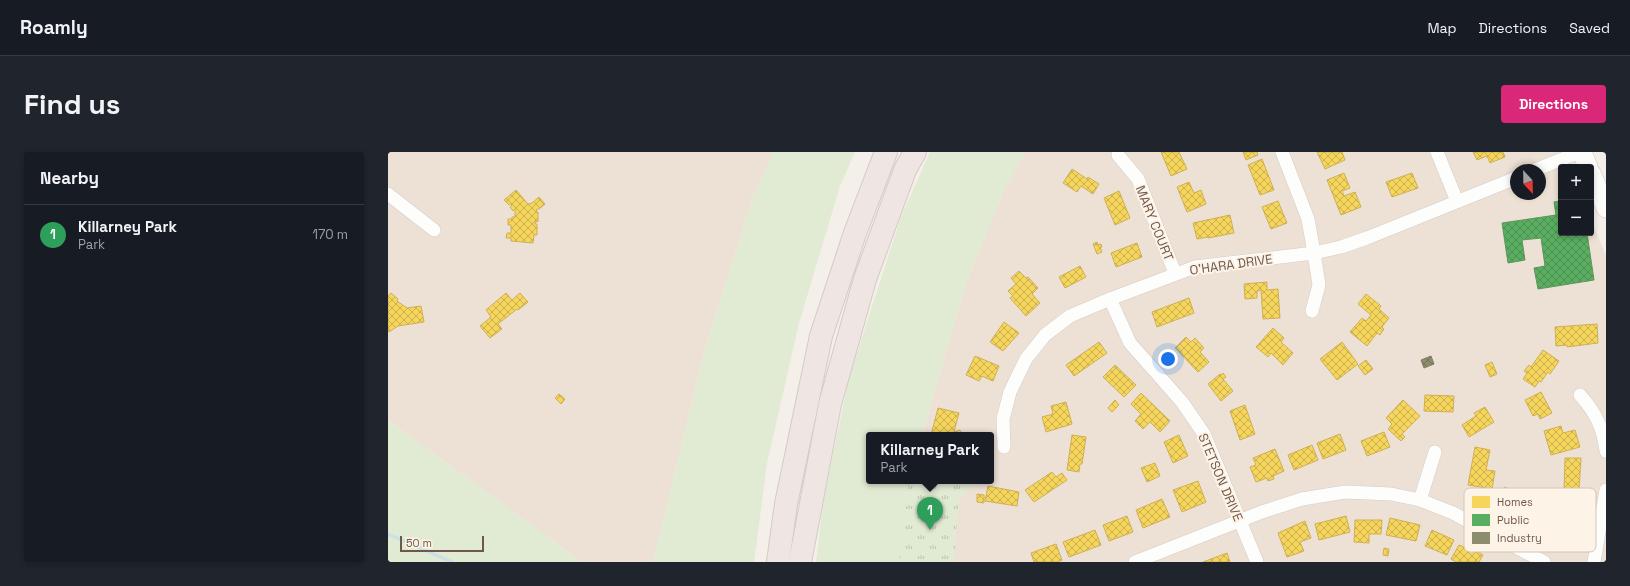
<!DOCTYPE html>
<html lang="en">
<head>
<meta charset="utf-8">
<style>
  body { margin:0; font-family:"Space Grotesk",sans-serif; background:#20242c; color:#f1f3f6 }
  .controls { position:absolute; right:12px; top:12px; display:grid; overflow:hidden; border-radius:4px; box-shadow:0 2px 6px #0003 }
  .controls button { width:36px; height:36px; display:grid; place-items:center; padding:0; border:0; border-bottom:1px solid #363941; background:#171b24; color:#f1f3f6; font:20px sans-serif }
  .compass { position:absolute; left:1122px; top:12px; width:36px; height:36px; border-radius:50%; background:#171b24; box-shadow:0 2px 6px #0003; rotate:158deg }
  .scale { position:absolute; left:12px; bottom:10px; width:84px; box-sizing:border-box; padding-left:4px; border:2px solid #6f574b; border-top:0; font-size:11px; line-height:14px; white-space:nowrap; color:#6f574b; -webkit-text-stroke:3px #fdf4e7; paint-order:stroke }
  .you { position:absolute; left:780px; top:207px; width:14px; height:14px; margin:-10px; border:3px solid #fff; border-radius:50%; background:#1a73e8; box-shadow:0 0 0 6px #1a73e833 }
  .badge { display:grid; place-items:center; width:26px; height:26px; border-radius:50%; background:#db2777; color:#fff; font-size:13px; font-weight:700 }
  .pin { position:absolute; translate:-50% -33px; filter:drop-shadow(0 1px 2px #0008) }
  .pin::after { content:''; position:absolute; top:21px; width:14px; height:12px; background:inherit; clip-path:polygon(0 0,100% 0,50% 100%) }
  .popup { position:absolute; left:478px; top:280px; width:128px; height:52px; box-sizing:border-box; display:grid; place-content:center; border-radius:4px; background:#171b24; filter:drop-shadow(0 1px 3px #0005); font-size:13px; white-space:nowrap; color:#9ea1a6 }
  .popup b { font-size:15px; color:#f1f3f6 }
  .popup::after { content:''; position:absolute; left:50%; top:100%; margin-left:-8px; border:8px solid transparent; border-top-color:#171b24 }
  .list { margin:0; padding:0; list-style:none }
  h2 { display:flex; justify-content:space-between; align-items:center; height:52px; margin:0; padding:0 16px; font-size:17px }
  h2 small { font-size:13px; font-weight:400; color:#9ea1a6 }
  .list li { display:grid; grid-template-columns:26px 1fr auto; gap:12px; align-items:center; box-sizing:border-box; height:60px; padding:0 16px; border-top:1px solid #363941 }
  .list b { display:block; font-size:15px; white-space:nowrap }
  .list p { margin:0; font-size:13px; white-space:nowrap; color:#9ea1a6 }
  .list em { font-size:13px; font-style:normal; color:#9ea1a6 }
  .map { position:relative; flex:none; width:1218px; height:410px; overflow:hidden; border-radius:4px }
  header { display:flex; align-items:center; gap:24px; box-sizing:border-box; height:56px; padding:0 20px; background:#171b24; border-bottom:1px solid #363941 }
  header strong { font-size:19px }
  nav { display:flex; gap:22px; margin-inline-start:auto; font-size:14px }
  .intro { display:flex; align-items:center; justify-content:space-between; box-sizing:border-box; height:96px; padding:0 24px }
  h1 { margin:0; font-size:28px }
  .button { padding:10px 18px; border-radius:4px; background:#db2777; color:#fff; font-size:14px; font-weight:700 }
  main { display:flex; gap:24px; padding:0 24px }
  aside { flex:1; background:#171b24; border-radius:4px; box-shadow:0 2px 6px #0003 }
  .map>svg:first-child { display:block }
</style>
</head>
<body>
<header>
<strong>Roamly</strong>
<nav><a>Map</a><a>Directions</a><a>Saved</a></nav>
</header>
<div class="intro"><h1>Find us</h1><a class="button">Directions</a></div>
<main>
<aside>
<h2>Nearby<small></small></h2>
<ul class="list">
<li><span class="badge" style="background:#2e9e5b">1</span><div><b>Killarney Park</b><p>Park</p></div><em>170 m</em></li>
</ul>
</aside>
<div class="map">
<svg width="1218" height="410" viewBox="0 0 1218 410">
  <defs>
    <pattern id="park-tufts" width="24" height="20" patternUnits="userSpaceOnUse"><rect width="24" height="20" fill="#e1ead3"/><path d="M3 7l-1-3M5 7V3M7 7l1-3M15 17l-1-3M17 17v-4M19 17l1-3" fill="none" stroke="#bbc0ad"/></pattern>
    <pattern id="homes-cross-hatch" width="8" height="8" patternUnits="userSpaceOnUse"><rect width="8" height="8" fill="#f6d55c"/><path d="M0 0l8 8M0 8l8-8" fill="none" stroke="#cbb04e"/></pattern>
    <pattern id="public-cross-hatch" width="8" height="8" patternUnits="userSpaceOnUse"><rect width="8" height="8" fill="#5aae61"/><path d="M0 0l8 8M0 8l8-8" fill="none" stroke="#4f9052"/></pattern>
    <pattern id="industry-cross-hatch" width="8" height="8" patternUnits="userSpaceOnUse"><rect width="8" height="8" fill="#8c8c6e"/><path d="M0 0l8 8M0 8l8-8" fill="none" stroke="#77755c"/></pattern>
  </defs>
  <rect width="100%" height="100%" fill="#f4efe8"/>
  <!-- residential -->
  <g fill="#ede1d5" fill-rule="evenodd">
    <polygon points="0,0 386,0 365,45 318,193 265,410 194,410 0,268"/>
    <path d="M637,0H1174L1180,15H1173V81H1203V68L1218,103V410H511L521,329H603V283H534L578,131L615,40ZM1128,18H1152V42H1128Z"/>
  </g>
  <!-- grass -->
  <g fill="#e1ead3">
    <polygon points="386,0 467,0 452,34 411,171 379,311 366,410 265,410 318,193 365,45"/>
    <polygon points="542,0 637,0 615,40 578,131 534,283 481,283 481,329 521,329 511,410 428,410 435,351 461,226 513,65"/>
    <polygon points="0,268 194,410 0,410"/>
  </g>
  <!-- park -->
  <polygon fill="url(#park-tufts)" points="521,329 589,329 571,348 566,408 561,410 511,410"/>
  <!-- homes -->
  <g fill="url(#homes-cross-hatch)" stroke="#ceaf57">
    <polygon points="773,0 791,0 799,17 783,24"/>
    <polygon points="855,0 869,0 870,3 858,8"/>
    <polygon points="929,0 954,0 957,8 937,17"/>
    <polygon points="1085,0 1115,0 1117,5 1102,11 1099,4 1089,8"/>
    <polygon points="874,7 886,38 872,43 860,13"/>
    <polygon points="684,17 699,27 700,25 711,32 705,42 693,34 689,40 675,31"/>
    <polygon points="956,21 962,36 954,39 956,44 967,40 973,55 953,63 939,28"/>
    <polygon points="1024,21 1030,36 1004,45 998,30"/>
    <polygon points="801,30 806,41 813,38 818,52 799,60 789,35"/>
    <polygon points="128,38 140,52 144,51 151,45 157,52 151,57 149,57 148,60 150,60 150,70 148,69 147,72 149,72 149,83 146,83 145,91 123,89 123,86 118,86 119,81 123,81 123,73 120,73 120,67 124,67 124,65 127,65 127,57 125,59 122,55 124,53 123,52 121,53 116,48"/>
    <polygon points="731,39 742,66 727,73 716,46"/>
    <polygon points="890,49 899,71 883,77 874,55"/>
    <polygon points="842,63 846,81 820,86 820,85 809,87 805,71"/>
    <polygon points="709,90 710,93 713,92 714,95 712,95 714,100 709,102 705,92"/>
    <polygon points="749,91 754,105 728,115 723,101"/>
    <polygon points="692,114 698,125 677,136 671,125"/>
    <polygon points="631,119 638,126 640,125 650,136 644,142 652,151 638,164 622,146 625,144 620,139 628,132 623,126"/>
    <polygon points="879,130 879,138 890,137 892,166 875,167 873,138 869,139 869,146 857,147 856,132"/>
    <polygon points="3,141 10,147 9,149 19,156 33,154 36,170 10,174 1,180 0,179 0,144"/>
    <polygon points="118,141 124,148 132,141 140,150 130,158 129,157 110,172 114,177 102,186 92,174 103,165 98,158"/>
    <polygon points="978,142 993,154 991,157 1001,166 994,175 996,177 992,183 989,181 979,194 962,180 974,166 978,169 983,163 970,152"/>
    <polygon points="801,146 806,161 769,175 764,160"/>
    <polygon points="616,170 631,181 615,199 602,190"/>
    <polygon points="1209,172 1210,191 1179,195 1179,193 1168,194 1167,175"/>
    <polygon points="885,176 896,186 893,190 905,201 895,213 883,201 880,205 868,195"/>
    <polygon points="798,185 803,190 807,186 816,196 812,200 821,210 810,220 787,196"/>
    <polygon points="711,190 719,201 686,224 678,213"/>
    <polygon points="954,190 970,212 949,228 932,207"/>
    <polygon points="1155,198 1171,209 1162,222 1160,220 1153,230 1151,229 1147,235 1135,227 1139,221 1136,219 1141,213 1143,215"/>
    <polygon points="587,204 611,214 605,229 594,224 591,229 578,223"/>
    <polygon points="978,208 985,217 977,223 970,214"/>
    <polygon points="1104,210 1109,222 1102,225 1097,213"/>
    <polygon points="727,213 748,233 736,245 715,225"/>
    <polygon points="835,221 838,225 835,227 845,239 833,249 820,232 832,222 833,223"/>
    <polygon points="1153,240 1164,261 1152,267 1150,262 1145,264 1137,248"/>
    <polygon points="753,241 782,269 772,280 762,270 755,277 747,269 753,262 743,252"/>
    <polygon points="171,242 177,247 173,252 167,246"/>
    <polygon points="1037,243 1066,244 1065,260 1036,259"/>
    <polygon points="727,248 731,253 724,260 720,256"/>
    <polygon points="1015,248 1032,264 1014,282 1017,285 1013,289 1000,277 1004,272 998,266"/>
    <polygon points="678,250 684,272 658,280 654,265 665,262 663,254"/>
    <polygon points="857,253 867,282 852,288 842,259"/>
    <polygon points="1097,255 1106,270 1081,285 1074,273 1088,264 1086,261"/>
    <polygon points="550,256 571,261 566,280 572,278 574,283 543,283"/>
    <polygon points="1173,274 1175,281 1187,278 1192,295 1163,303 1156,279"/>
    <polygon points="996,280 1002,295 979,304 973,289"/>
    <polygon points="952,282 958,298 935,307 929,291"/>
    <polygon points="684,283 698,285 694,312 692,312 691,320 679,318"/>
    <polygon points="791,283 800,304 785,311 776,290"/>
    <polygon points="924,293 930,308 906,318 900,303"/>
    <polygon points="1087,295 1102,298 1098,318 1107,319 1104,337 1080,333"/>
    <polygon points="887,297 896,319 885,324 886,327 880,329 879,326 868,330 862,315 868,313 865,306"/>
    <polygon points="1177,306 1193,306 1191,338 1176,338"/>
    <polygon points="767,311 772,324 759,330 753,316"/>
    <polygon points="664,320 668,325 674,321 679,328 646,350 637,338"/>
    <polygon points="810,329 818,350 794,360 785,338"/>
    <polygon points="600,334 631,340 629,354 597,349"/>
    <polygon points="1117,335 1145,350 1136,365 1109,350"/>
    <polygon points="589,342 596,343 596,351 589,350"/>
    <polygon points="774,347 782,365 755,376 748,358"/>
    <polygon points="1150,349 1186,370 1177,385 1153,371 1151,374 1139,367"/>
    <polygon points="739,364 745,380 721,389 715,373"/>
    <polygon points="958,364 962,380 931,388 927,372"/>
    <polygon points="1002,366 1032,373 1028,389 998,383"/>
    <polygon points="967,368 994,368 993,382 981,382 981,391 966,390"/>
    <polygon points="917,369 923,386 912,390 916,399 899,405 890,381"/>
    <polygon points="707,378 713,393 681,405 675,390"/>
    <polygon points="1044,378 1066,388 1059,403 1037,394"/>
    <polygon points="668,392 674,408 669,410 646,410 643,401"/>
    <polygon points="1071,393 1080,397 1081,395 1095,403 1091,410 1068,410 1063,407"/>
    <polygon points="996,396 1001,397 1000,404 995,403"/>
    <polygon points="839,401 842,410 815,410"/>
  </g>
  <!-- public -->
  <polygon fill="url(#public-cross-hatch)" stroke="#60945a" points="1173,49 1173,81 1199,81 1206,128 1150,137 1146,116 1157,114 1153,86 1134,88 1137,108 1120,111 1114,71 1168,63 1166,50"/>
  <!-- industry -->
  <polygon fill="url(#industry-cross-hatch)" stroke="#837c64" points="1043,204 1046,212 1036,216 1033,208"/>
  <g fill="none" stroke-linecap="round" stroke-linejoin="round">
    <!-- stream -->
    <polyline stroke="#cae2e3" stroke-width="3.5" points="0,382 64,410"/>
    <!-- minor casing -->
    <g stroke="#d3ccc6" stroke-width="14">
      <g id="minor">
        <polyline points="894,0 920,67 926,101 931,133 924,159"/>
        <polyline points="1049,0 1069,49"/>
        <polyline points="730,3 750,27 787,121"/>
        <polyline points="1147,18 1192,0"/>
        <polyline points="0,42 46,78"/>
        <polyline points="722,147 742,191 794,250 816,282 869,410"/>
        <path d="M1192,243C1208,261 1215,276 1218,299"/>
        <polyline points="616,295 615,267 622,240 638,207 657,183 682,164 722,147 807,115 926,101 953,95 979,86 1128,26"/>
        <polyline points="1032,348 1047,300"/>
        <polyline points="747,410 874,360 914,347 957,340 1003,342 1032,348 1065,361 1156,410"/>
        <polyline points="1206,410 1218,338"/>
      </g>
    </g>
    <!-- secondary casing -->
    <g stroke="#d2cbc4" stroke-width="20">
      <g id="secondary">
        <polyline points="1194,0 1200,15"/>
        <polyline points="1203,21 1218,56"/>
      </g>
    </g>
    <!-- motorway casing -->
    <g stroke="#d3cbc5" stroke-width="24">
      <g id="motorway">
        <polyline points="390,410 398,352 433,184 467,81 498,0"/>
        <polyline points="412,410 442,252 477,127 517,18 527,0"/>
      </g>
    </g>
    <!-- minor -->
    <use href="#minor" stroke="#fdfdfc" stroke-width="13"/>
    <!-- secondary -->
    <use href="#secondary" stroke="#fdfdfc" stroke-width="19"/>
    <!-- motorway -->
    <use href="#motorway" stroke="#efe6e4" stroke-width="22"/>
  </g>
  <g text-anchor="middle" stroke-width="4" stroke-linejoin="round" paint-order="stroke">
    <!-- street labels -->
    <g font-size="13" fill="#6f574b" stroke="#fdf4e7">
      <text transform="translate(767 71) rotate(68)" y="5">MARY COURT</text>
      <text transform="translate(843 112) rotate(-8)" y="5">O'HARA DRIVE</text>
      <text transform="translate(833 325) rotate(67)" y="5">STETSON DRIVE</text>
    </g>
  </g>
  <!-- legend -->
  <rect x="1076" y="336" width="132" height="64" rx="6" fill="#fdf4e7" stroke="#d2c5b8" stroke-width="1"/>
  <rect x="1084" y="344" width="18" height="12" fill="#f6d55c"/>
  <rect x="1084" y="362" width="18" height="12" fill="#5aae61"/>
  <rect x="1084" y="380" width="18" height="12" fill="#8c8c6e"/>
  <g font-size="11" fill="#6f574b">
    <text x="1109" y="354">Homes</text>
    <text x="1109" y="372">Public</text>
    <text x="1109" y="390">Industry</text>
  </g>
</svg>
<div class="controls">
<button>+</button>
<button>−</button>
</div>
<svg class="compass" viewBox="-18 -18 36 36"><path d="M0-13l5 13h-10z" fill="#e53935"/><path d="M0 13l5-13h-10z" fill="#9ea1a6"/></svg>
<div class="scale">50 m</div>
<div class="you"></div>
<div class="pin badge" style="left:542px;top:378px;background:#2e9e5b">1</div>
<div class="popup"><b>Killarney Park</b>Park</div>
</div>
</main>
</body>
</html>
